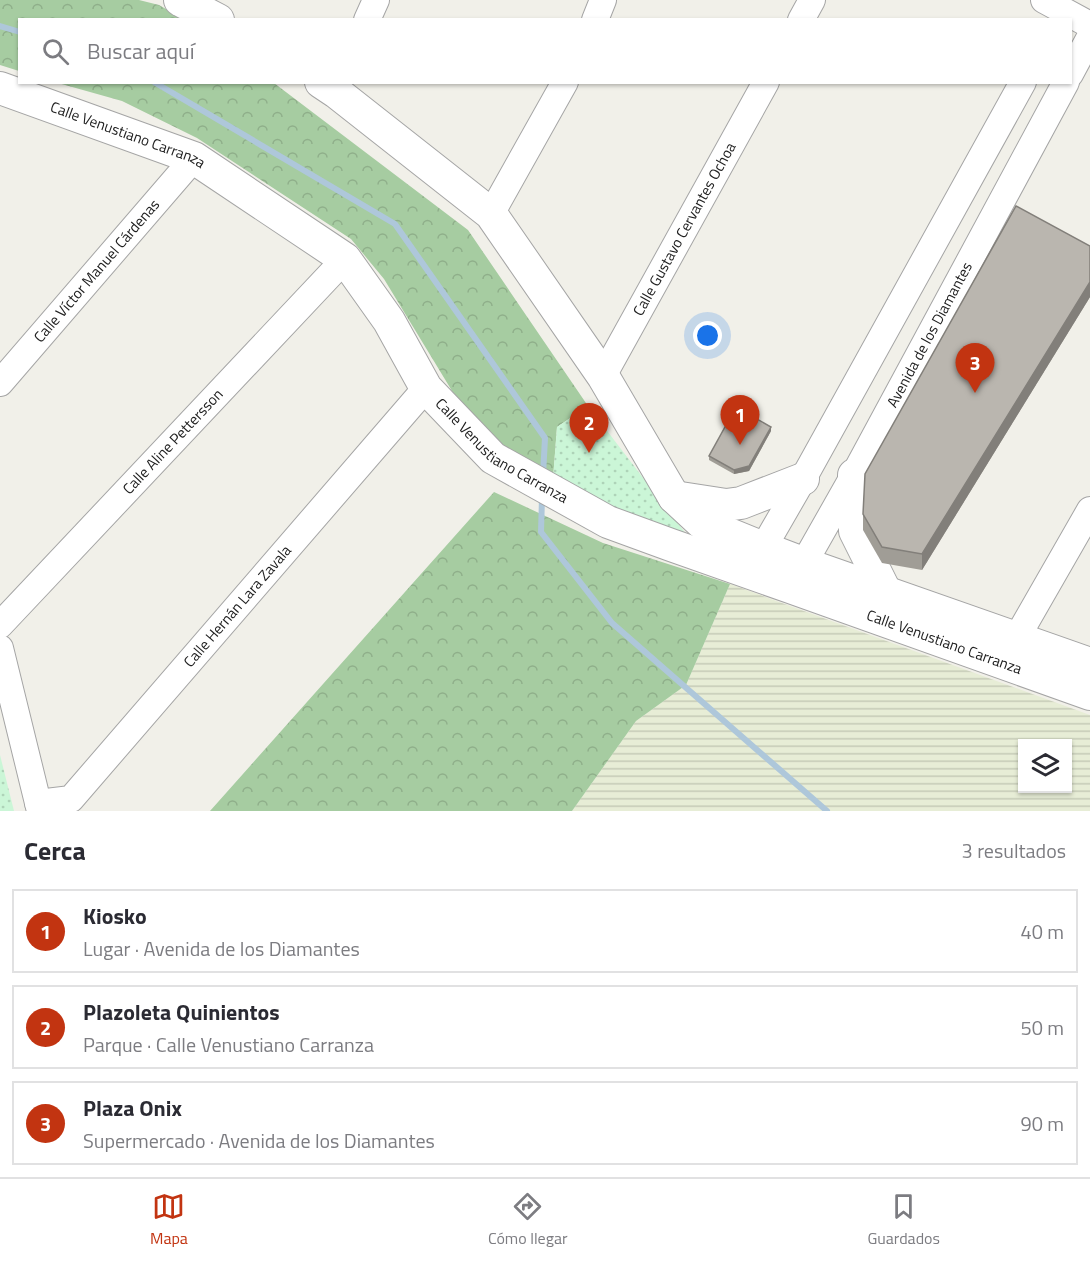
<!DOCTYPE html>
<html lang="es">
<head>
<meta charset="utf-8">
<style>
  body { margin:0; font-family:"Titillium Web",sans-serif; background:#f7f7f7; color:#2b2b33 }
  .controls { position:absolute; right:18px; bottom:18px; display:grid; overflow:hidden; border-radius:0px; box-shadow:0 2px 4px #0004 }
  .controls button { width:54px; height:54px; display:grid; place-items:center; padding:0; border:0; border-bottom:2px solid #e1e1e2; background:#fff; color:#2b2b33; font:30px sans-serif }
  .you { position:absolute; left:708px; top:336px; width:21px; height:21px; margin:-15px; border:4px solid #fff; border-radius:50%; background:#1a73e8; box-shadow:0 0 0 9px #1a73e833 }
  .badge { display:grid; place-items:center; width:39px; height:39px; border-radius:50%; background:#c23411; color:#fff; font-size:20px; font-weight:700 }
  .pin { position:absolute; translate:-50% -50px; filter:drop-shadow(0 2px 3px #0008) }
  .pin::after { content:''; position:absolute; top:32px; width:21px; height:18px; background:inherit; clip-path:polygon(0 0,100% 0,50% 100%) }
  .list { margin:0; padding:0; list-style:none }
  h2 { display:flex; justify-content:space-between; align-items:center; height:78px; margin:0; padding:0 24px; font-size:26px }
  h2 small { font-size:20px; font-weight:400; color:#7c7c81 }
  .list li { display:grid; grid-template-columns:39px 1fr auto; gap:18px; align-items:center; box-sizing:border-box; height:84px; margin:0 12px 12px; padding:0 12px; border:2px solid #e1e1e2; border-radius:0px }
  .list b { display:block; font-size:22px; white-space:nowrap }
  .list p { margin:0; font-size:20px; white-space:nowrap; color:#7c7c81 }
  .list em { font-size:20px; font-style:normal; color:#7c7c81 }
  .icon { flex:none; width:33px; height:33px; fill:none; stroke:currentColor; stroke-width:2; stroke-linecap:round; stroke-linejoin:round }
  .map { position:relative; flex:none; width:1090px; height:811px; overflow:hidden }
  .search { position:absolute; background:#fff; box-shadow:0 2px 4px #0004; left:18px; right:18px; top:18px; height:66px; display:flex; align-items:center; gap:15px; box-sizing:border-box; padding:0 21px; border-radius:0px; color:#7c7c81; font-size:22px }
  .sheet { height:366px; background:#fff }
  nav { display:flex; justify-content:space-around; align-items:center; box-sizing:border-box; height:84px; border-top:2px solid #e1e1e2; background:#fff; font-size:16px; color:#7c7c81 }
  nav a { display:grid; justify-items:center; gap:3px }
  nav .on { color:#c23411 }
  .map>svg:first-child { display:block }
</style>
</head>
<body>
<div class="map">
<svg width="1090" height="811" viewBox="0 0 1090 811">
  <defs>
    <pattern id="farmland-rules" width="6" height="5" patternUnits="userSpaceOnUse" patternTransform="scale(1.5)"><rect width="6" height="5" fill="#e7edd6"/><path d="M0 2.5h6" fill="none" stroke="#c6cbb7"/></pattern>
    <pattern id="forest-crowns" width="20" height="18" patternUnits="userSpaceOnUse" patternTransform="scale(1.5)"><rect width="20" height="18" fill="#a6cca1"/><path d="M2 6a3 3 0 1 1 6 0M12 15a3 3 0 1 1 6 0" fill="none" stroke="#8faf8a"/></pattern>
    <pattern id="park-dots" width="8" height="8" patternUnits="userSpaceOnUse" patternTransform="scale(1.5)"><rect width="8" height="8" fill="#cbf6d7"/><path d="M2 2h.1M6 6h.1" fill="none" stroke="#aed3b8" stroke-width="1.8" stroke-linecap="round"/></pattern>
  </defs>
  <rect width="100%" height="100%" fill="#f1f0e9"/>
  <!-- farmland -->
  <path fill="url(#farmland-rules)" fill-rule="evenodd" d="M730,584L1090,715V811H572L636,721L686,685ZM1022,744H1068V788H1022Z"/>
  <!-- forest -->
  <g fill="url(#forest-crowns)">
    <polygon points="0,0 139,0 159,5 183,19 20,20 19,71 0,65"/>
    <polygon points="58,83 274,83 468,230 588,406 557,427 553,479 517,459 463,409 384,279 351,239 197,138 122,101"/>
    <polygon points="494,492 603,543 730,584 686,685 636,721 572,811 210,811"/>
  </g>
  <!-- park -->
  <g fill="url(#park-dots)">
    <polygon points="588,406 690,539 599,503 553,479 557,427"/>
    <polygon points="0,755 14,811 0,811"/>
  </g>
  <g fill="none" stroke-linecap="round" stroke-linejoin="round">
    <!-- stream -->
    <g stroke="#aec7da" stroke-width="6">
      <polyline points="0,26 20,32"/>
      <polyline points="154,82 395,224 545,438 543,475"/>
      <polyline points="542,498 541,532 612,623 827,811"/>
    </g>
    <!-- minor casing -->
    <g stroke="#a5a5a5" stroke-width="28">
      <g id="minor">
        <polyline points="1044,0 1090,25"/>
        <polyline points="367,20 376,0"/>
        <polyline points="595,20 603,0"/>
        <polyline points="801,20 812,0"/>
        <polyline points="1070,74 1090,37"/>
        <polyline points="491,214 565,82"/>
        <path id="s1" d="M603,376L766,82"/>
        <path id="s2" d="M0,383L194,158"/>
        <polyline points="754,564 803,479 1023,82"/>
        <path id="s3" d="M795,579L854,475L1066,82"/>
        <path id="s4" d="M0,625L345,259"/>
        <polyline points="0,648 40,811"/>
        <polyline points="1008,653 1090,510"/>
        <path id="s5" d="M38,803L71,799L426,388"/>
      </g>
    </g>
    <!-- tertiary casing -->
    <g stroke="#a5a5a5" stroke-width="34">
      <g id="tertiary">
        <polyline points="180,0 218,20"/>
        <polyline points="321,82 336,92 491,214 603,376 674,497 702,523 763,548 805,564 1090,664"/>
        <path id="s6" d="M0,88L194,158L345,259L389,321L426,388L493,458L608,522L671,545L790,587L1090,694"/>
        <polyline points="854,475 855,531 885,591"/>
        <polyline points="674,497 726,505 741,503 803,479"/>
      </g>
    </g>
    <!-- minor -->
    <use href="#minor" stroke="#fff" stroke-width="26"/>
    <!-- tertiary -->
    <use href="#tertiary" stroke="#fff" stroke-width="32"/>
  </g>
  <!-- wall -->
  <g fill="#a09d96">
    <polygon points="1090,246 1090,297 922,570 882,563 863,530 863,514"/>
    <polygon points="771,431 749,471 734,474 709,460 709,456"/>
  </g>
  <!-- shaded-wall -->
  <g fill="#827f7a">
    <polygon points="1090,282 1090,297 922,570 922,554"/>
    <polygon points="771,427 771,431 749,471 734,474 734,470"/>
  </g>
  <!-- building -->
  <g fill="#bab6af" stroke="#827f7a" stroke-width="1.5">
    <polygon points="1016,206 1090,246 1090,282 922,554 882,547 863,514 865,474"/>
    <polygon points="736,407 771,427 749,466 734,470 709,456"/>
  </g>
  <g text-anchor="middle" stroke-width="5" stroke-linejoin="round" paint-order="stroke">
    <!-- street labels -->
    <g font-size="15" fill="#212121" stroke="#fff">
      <text dy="5" stroke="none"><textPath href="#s6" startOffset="136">Calle Venustiano Carranza</textPath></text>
      <text dy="5" stroke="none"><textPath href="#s1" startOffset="168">Calle Gustavo Cervantes Ochoa</textPath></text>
      <text dy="5" stroke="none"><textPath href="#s2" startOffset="148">Calle Víctor Manuel Cárdenas</textPath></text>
      <text dy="5" stroke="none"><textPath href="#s3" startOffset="279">Avenida de los Diamantes</textPath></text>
      <text dy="5" stroke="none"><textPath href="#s4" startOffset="252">Calle Aline Pettersson</textPath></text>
      <text dy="5" stroke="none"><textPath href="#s6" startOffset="640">Calle Venustiano Carranza</textPath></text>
      <text dy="5" stroke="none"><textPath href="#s5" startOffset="288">Calle Hernán Lara Zavala</textPath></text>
      <text dy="5" stroke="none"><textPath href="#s6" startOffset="1126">Calle Venustiano Carranza</textPath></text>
    </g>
  </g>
</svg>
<div class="controls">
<button><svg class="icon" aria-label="layers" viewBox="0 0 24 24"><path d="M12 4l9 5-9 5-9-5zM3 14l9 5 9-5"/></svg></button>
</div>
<div class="you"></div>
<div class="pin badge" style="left:740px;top:445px">1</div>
<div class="pin badge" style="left:589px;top:453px">2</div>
<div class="pin badge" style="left:975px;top:393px">3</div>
<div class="search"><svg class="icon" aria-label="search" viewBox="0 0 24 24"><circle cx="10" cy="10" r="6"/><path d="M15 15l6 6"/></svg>Buscar aquí</div>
</div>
<section class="sheet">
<h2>Cerca<small>3 resultados</small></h2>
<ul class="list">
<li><span class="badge">1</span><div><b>Kiosko</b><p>Lugar · Avenida de los Diamantes</p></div><em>40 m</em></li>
<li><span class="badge">2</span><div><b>Plazoleta Quinientos</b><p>Parque · Calle Venustiano Carranza</p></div><em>50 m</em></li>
<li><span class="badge">3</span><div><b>Plaza Onix</b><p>Supermercado · Avenida de los Diamantes</p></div><em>90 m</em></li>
</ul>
</section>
<nav>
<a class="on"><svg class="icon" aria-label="map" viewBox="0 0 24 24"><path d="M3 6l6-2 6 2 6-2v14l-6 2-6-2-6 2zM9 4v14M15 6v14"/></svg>Mapa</a>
<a><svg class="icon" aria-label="directions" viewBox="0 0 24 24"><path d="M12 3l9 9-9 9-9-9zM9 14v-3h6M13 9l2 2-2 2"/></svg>Cómo llegar</a>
<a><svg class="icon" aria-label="saved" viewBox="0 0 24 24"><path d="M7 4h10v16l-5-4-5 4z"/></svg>Guardados</a>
</nav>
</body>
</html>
